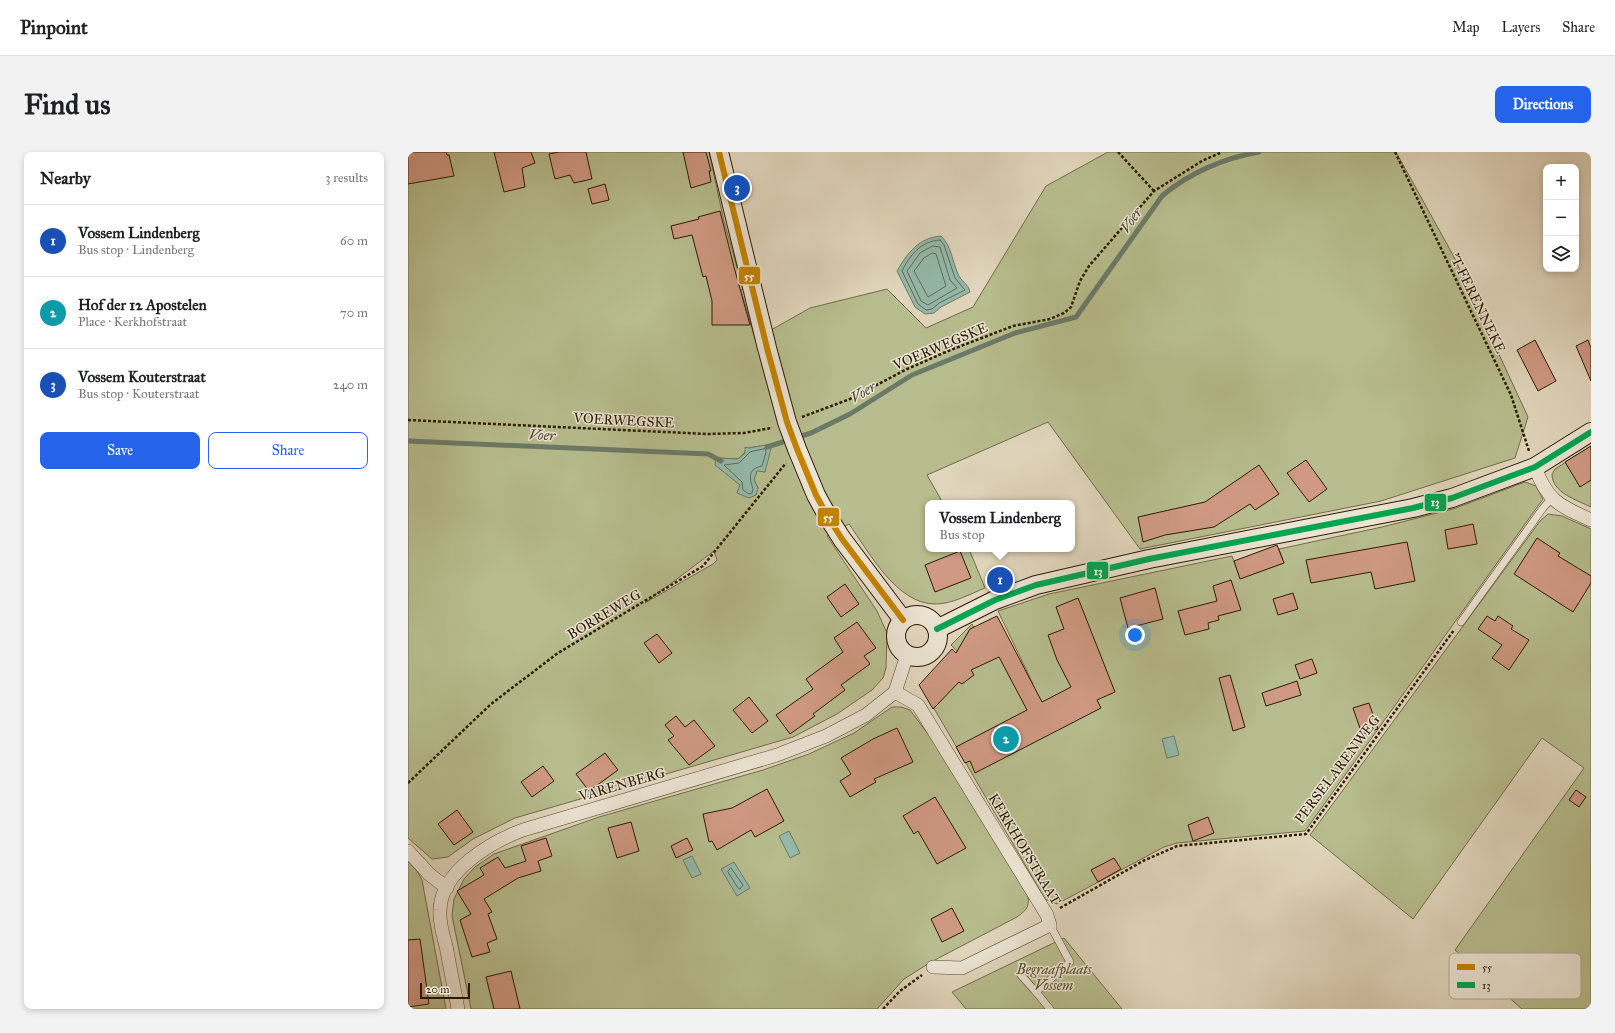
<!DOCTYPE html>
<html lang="en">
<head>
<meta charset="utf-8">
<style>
  body { margin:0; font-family:"IM FELL Great Primer",serif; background:#f2f2f2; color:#202124 }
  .controls { position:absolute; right:12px; top:12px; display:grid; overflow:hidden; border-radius:8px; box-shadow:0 2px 6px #0003 }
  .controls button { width:36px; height:36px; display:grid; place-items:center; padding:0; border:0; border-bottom:1px solid #e0e0e0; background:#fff; color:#202124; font:20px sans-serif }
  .scale { position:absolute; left:12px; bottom:10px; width:50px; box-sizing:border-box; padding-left:4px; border:2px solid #2c1a01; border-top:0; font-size:11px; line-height:14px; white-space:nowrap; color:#2c1a01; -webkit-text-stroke:3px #ece4d4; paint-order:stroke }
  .you { position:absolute; left:727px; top:483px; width:14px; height:14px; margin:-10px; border:3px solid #fff; border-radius:50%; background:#1a73e8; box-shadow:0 0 0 6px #1a73e833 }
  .badge { display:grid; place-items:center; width:26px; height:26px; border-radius:50%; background:#2563eb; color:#fff; font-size:13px; font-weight:700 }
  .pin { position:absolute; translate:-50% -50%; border:2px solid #fff; box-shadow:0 1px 4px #0006 }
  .popup { position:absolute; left:517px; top:348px; width:150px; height:52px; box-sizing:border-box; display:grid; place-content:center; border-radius:8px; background:#fff; filter:drop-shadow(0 1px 3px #0005); font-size:13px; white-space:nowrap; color:#757577 }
  .popup b { font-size:15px; color:#202124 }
  .popup::after { content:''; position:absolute; left:50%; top:100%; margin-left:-8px; border:8px solid transparent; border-top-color:#fff }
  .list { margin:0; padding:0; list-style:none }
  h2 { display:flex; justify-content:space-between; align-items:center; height:52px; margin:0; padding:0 16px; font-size:17px }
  h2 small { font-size:13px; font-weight:400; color:#757577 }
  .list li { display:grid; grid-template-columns:26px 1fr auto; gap:12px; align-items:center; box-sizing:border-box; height:72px; padding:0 16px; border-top:1px solid #e0e0e0 }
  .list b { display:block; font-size:15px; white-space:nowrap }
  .list p { margin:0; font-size:13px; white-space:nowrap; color:#757577 }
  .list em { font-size:13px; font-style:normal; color:#757577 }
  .actions { display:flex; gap:8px; padding:12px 16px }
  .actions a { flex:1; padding:9px 0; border:1px solid #2563eb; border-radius:8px; text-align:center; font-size:14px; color:#2563eb }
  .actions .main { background:#2563eb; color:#fff }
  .icon { flex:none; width:22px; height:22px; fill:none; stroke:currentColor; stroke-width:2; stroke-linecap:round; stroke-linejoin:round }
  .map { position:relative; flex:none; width:1183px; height:857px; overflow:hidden; border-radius:8px }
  header { display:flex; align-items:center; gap:24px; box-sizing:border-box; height:56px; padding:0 20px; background:#fff; border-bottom:1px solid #e0e0e0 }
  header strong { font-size:19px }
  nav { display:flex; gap:22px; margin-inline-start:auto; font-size:14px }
  .intro { display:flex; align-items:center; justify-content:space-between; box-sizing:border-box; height:96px; padding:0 24px }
  h1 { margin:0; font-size:28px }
  .button { padding:10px 18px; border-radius:8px; background:#2563eb; color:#fff; font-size:14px; font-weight:700 }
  main { display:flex; gap:24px; padding:0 24px }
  aside { flex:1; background:#fff; border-radius:8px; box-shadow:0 2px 6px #0003 }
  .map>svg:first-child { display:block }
</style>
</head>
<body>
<header>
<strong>Pinpoint</strong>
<nav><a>Map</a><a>Layers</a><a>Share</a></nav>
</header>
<div class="intro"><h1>Find us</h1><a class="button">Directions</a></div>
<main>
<aside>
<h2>Nearby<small>3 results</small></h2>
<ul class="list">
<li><span class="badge" style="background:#1a4fb4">1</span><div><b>Vossem Lindenberg</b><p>Bus stop · Lindenberg</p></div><em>60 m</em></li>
<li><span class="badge" style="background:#0f9aa8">2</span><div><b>Hof der 12 Apostelen</b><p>Place · Kerkhofstraat</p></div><em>70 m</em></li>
<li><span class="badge" style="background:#1a4fb4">3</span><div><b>Vossem Kouterstraat</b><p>Bus stop · Kouterstraat</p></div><em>240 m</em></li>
</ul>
<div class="actions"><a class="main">Save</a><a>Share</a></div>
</aside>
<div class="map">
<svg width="1183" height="857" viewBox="0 0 1183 857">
  <rect width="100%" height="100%" fill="#e1d6bd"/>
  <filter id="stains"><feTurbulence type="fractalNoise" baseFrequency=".005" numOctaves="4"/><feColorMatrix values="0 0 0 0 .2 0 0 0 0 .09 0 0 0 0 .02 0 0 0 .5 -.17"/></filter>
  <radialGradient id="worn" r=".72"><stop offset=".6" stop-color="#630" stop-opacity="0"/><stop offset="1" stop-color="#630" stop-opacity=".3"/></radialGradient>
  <!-- green -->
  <g fill="#b7bd8e" stroke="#726c48" fill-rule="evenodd">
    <path d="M0,0H301L316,69L335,137L333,138L347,187L402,156L479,137L518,176L565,155L638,34L700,0H988L1045,103L1120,265L1107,306L973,349L732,397L640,270L519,323L535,351H520V397H561L577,436C562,442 544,452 528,452C489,453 461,400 441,372L419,384L469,459L479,481L478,516L475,526L464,538L429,562L385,585L107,666L65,687L40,705L24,707L0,686ZM352,294L357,320L349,318L346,328L350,336L332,333L308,313V306L330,307L341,296ZM306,399L309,408L305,412L237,451Z"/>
    <path d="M1183,294V355C1169,348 1144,341 1144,322L1147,317Z"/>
    <polygon points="1117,330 1128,334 1135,347 897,679 769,691 756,695 649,752 637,747 524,553 560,511 543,493 564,472 581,507 593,502 611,539 625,532 590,459 641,442 824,404 832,426 876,411 871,397 974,375 1045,357"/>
    <polygon points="1140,362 1154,364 1183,377 1183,857 1114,857 1047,798 1176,616 1134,586 1005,767 902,683 1132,369"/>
    <path d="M484,555H493L502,558L526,590L620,744C622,756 617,759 609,765L523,810L496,827L469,857H63L44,764L46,747L56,727L67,715L86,702L191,665L355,618L401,602L446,581Z"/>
    <polygon points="0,709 9,719 14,728 38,857 0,857"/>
    <polygon points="656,786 714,857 558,857 544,840"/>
  </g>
  <!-- water -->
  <g fill="#95baac" stroke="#6b7a68">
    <path d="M533,84C544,95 544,109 550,122C553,130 560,131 562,140L533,155L526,161L517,162L507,155L489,119C500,100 511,86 533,84Z"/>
    <polygon points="364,292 357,320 349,319 346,328 350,336 348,343 341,346 329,341 332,333 307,313 308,306 330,307 337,301 337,295 341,296"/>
    <polygon points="766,584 771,603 759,606 754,587"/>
    <polygon points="381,679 392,701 382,706 371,684"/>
    <polygon points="284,704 293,722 284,726 275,708"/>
    <polygon points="326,710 342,736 329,744 313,717"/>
  </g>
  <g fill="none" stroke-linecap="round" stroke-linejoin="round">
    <!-- shore -->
    <g stroke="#606a56" stroke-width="1">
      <path d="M532,88L536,93L547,126L557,138L531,151L524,157L518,158L510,152L494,119C502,103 513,89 532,88Z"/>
      <polygon points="525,94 532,95 542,128 549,136 520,153 513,149 499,119 512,101"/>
      <polygon points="525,101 528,102 538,134 520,145 506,119 516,106"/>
      <path d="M357,297L358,300L354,314C340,317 341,325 345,337L344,341L341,342L335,338L334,330L316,313L331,311L342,300Z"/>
      <polygon points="323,716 335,733 332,737 330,736 320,720"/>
    </g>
    <!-- stream -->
    <g stroke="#6b7a68" stroke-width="5">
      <polyline points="0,289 300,302 313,309"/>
      <path d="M359,295L403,281L442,262L504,223L607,181L668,165L754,44C781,21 816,6 851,0"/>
    </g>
  </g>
  <!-- building -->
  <g fill="#cf9983" stroke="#2c1a01">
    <polygon points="0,0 38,0 39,3 41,3 46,24 0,32"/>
    <polygon points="86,0 123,0 127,11 114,16 117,35 96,40"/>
    <polygon points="151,0 178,0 184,27 166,31 162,23 147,27 141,2"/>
    <polygon points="275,0 298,0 303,19 301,19 303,30 283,36"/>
    <polygon points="197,32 201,48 184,52 180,37"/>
    <polygon points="312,59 326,115 342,173 304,173 304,149 298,124 295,125 284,83 266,87 263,74 291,67 290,65"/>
    <polygon points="1127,188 1148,229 1130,239 1109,198"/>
    <polygon points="1180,188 1183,196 1183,229 1168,194"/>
    <polygon points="1183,294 1183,328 1172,335 1157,310"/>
    <polygon points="898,308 919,337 901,350 879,321"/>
    <polygon points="851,313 871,342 847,358 842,352 806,375 757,383 735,390 730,365 797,350"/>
    <polygon points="1065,372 1069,392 1040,397 1037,378"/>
    <polygon points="1129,386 1152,401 1150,404 1183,424 1183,431 1165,460 1106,422"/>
    <polygon points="999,390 1007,429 967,437 963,420 903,431 898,408"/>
    <polygon points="869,393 876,411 832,427 826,409"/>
    <polygon points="552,399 563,426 527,440 517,413"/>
    <polygon points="823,428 833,458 810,464 811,468 800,471 801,477 777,483 770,459 809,449 805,434"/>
    <polygon points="437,432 451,452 433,465 419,445"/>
    <polygon points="747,436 755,467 720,476 712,446"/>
    <polygon points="885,441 890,457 870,463 865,447"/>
    <polygon points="670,446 707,540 689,548 693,556 567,621 562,609 557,611 548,595 619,558 591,505 563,518 566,523 554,532 551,530 525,557 511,533 544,497 548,501 562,477 589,464 634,550 663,535 649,508 640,483 656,477 648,455"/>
    <polygon points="1079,464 1087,469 1090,464 1105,474 1103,477 1121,488 1101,518 1084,506 1094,493 1070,477"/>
    <polygon points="449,470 468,496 456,504 462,512 433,533 437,538 405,562 407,564 382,582 368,563 405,537 398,527 435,500 426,486"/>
    <polygon points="249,482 264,501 251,511 236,491"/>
    <polygon points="904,507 909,521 892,527 887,513"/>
    <polygon points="822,523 837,575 825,579 811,526"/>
    <polygon points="889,529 893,543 858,554 854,541"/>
    <polygon points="341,545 360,569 344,581 325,558"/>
    <polygon points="961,551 970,577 954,582 945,556"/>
    <polygon points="268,564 277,575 286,568 307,594 281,613 260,588 266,584 257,573"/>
    <polygon points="489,576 505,610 466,627 468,630 442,645 432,629 443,622 433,606 465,587"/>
    <polygon points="197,601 210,618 181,639 168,622"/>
    <polygon points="135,614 146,629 124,645 113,630"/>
    <polygon points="359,637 376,669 347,685 343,678 309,698 304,689 301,690 295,662 324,656"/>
    <polygon points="1168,638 1178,645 1171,655 1161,648"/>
    <polygon points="527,645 558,696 529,712 510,679 506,682 495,664"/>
    <polygon points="49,658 65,680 46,693 30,672"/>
    <polygon points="800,665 806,681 785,689 780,673"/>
    <polygon points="223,670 231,699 209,706 200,676"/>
    <polygon points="138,686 144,704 130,709 133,719 110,726 76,747 84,760 80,762 89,787 79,791 82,800 64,805 52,768 63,762 49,739 76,723 72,716 90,705 97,716 118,709 113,694"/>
    <polygon points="279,686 285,698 268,706 263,694"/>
    <polygon points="706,706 713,717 690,730 683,718"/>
    <polygon points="544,756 556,779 534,790 523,767"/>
    <polygon points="12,787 21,852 0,855 0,788"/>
    <polygon points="103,819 112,857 86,857 78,825"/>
  </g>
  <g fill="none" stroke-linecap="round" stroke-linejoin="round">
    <!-- lane casing -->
    <g stroke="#594930" stroke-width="8">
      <g id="lane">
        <polyline points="1053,470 1135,356 1144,346"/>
        <polyline points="612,822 628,840"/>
        <polyline points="642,857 628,840 662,810 642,773"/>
      </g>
    </g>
    <!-- street casing -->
    <g stroke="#594930" stroke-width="14">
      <g id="street">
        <path d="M1127,315C1139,349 1152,354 1183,368"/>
        <polyline points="487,540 510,553 639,763 642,773 554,816 525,815"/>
        <polyline points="0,699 21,722 39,736"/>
        <path d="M50,857C46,836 42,815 38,794C35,783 31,770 32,758C33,719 83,690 115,678L369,603L418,584L458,563L487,540L499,503"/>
      </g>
    </g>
    <!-- secondary casing -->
    <g stroke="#2c1a01" stroke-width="20">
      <g id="secondary">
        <polyline points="311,0 359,196 379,270 389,297 408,343 420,365 434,387 495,468"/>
        <circle cx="509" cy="484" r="21"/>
        <polyline points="529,477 587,448 628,433 741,407 1005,356 1044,346 1127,315 1183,280"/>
      </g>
    </g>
    <!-- path -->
    <g stroke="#2c1a01" stroke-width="2.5" stroke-dasharray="3 2" stroke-linecap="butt">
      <polyline points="710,0 746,39"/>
      <polyline points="987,0 1103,243 1121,299"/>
      <polyline points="394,265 442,247 499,217 540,199 605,174 642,167 656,161 663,155 672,129 681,114 746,39 794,9 814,0"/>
      <polyline points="0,268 300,282 336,281 363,276"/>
      <polyline points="0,631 83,552 150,501 295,414 378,311"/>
      <polyline points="652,756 735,709 769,694 898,682 1046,478"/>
      <polyline points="475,857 492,839 514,823"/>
    </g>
    <!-- lane -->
    <use href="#lane" stroke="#ece4d4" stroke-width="7"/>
    <!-- street -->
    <use href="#street" stroke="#ece4d4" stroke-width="13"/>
    <!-- secondary -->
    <use href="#secondary" stroke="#ece4d4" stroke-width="18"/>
    <!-- bus-1 casing -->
    <g stroke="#ece4d4" stroke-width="9">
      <polyline id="bus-1" points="311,0 359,196 379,270 389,297 408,343 420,365 434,387 495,468"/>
    </g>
    <!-- bus-2 casing -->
    <g stroke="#ece4d4" stroke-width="9">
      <polyline id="bus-2" points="529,477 587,448 628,433 741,407 1005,356 1044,346 1127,315 1183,280"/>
    </g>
    <!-- bus-1 -->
    <use href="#bus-1" stroke="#c48300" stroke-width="6"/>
    <!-- bus-2 -->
    <use href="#bus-2" stroke="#00a651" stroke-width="6"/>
  </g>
  <g text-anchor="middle" stroke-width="3" stroke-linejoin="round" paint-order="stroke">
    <!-- street labels -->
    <g font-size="14" fill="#2c1a01" stroke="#ece4d4">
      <text transform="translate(1070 151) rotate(64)" y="5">'T FERENNEKE</text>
      <text transform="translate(532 194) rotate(-23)" y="5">VOERWEGSKE</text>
      <text transform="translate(216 268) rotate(3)" y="5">VOERWEGSKE</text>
      <text transform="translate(196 462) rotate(-31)" y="5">BORREWEG</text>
      <text transform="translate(929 617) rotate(-53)" y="5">PERSELARENWEG</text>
      <text transform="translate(214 632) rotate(-16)" y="5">VARENBERG</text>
      <text transform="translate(617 697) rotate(59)" y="5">KERKHOFSTRAAT</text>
    </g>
    <!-- park labels -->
    <g font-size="14" font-style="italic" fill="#564b2b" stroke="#ece4d4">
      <text x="646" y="822">Begraafplaats<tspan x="646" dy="16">Vossem</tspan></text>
    </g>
    <!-- water labels -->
    <g font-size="15" font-style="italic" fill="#4c4a34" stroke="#ece4d4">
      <text transform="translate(723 68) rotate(-55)" y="5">Voer</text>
      <text transform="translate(455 240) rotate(-32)" y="5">Voer</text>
      <text transform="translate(134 283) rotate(2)" y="5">Voer</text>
    </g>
  </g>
  <!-- legend -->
  <rect x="1041" y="801" width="132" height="46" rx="6" fill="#ece4d4" stroke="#b2a795" stroke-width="1"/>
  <rect x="1049" y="812" width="18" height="6" fill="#c48300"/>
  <rect x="1049" y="830" width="18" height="6" fill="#00a651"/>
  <g font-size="11" fill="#2c1a01">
    <text x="1074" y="819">55</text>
    <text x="1074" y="837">13</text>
  </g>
  <g stroke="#ece4d4" stroke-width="1.5">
    <rect x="330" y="114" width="23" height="19" rx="4" fill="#c48300"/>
    <rect x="1016" y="341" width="23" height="19" rx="4" fill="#00a651"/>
    <rect x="409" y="355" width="23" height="20" rx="4" fill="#c48300"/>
    <rect x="678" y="409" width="23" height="19" rx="4" fill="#00a651"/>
  </g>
  <g font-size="11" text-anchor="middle" font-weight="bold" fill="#fff">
    <text x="341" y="128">55</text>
    <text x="1027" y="354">13</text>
    <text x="420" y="369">55</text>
    <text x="690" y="423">13</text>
  </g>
  <rect width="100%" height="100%" filter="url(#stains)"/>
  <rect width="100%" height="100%" fill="url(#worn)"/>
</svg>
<div class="controls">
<button>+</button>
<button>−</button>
<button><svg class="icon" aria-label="layers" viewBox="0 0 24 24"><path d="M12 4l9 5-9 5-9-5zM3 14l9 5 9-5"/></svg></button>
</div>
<div class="scale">20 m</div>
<div class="you"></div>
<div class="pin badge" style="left:592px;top:428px;background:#1a4fb4">1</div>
<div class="popup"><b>Vossem Lindenberg</b>Bus stop</div>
<div class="pin badge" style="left:598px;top:587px;background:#0f9aa8">2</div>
<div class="pin badge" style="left:329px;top:36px;background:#1a4fb4">3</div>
</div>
</main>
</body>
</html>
